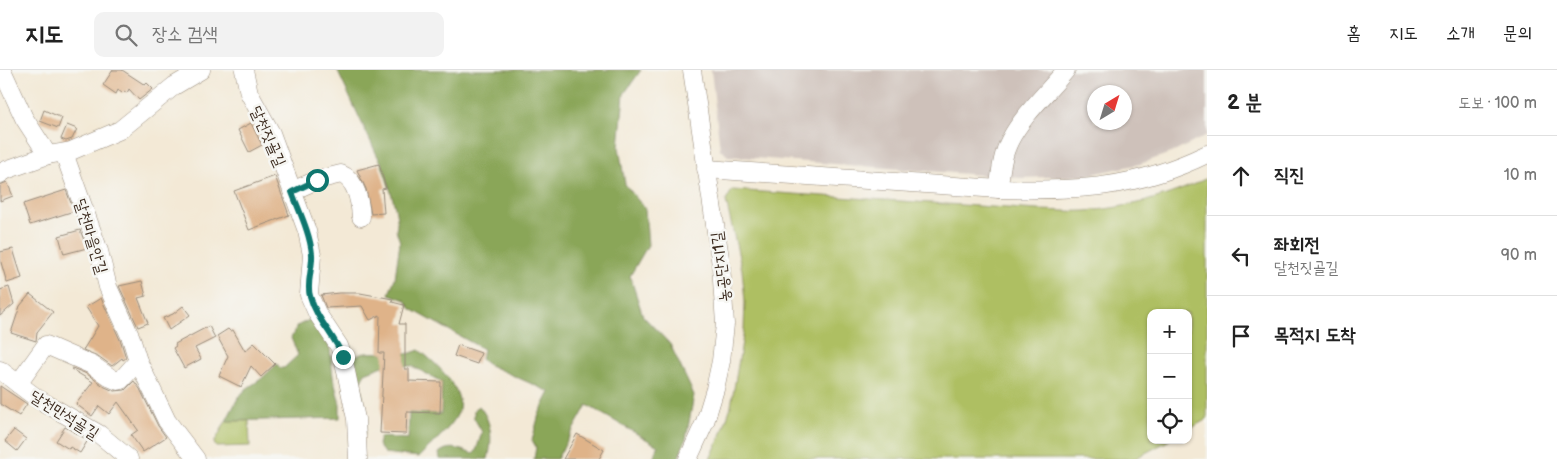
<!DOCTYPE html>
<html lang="ko">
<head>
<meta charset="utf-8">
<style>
  body { margin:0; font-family:"Balsamiq Sans","Poor Story",sans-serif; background:#f2f2f2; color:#222 }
  .controls { position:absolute; right:15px; bottom:15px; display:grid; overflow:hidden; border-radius:10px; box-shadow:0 1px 4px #0004 }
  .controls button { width:45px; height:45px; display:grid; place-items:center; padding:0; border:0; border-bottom:1px solid #e0e0e0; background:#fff; color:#222; font:25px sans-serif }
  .compass { position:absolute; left:1087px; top:15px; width:45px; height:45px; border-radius:50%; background:#fff; box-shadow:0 1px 4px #0004; rotate:38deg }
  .stop { position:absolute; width:15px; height:15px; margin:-11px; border:4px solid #0f766e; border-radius:50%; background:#fff }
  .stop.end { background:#0f766e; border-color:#fff; box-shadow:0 1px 5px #0008 }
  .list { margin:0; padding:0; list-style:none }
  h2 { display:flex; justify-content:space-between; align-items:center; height:65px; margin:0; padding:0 20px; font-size:21px }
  h2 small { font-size:16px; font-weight:400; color:#767676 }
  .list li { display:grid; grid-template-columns:32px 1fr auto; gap:15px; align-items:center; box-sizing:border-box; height:80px; padding:0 20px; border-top:1px solid #e0e0e0 }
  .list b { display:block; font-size:19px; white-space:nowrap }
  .list p { margin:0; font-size:16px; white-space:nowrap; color:#767676 }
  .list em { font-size:16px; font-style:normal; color:#767676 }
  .icon { flex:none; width:28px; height:28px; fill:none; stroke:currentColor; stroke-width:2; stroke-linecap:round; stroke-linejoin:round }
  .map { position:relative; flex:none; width:1207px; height:389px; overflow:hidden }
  header { display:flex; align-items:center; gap:30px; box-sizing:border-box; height:70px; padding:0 25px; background:#fff; border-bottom:1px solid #e0e0e0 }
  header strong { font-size:24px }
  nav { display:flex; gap:28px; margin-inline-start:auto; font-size:18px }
  .search { width:350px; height:45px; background:#f2f2f2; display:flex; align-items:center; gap:12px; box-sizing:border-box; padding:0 18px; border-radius:10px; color:#767676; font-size:19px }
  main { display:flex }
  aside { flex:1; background:#fff }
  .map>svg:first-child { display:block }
</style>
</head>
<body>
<header>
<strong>지도</strong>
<div class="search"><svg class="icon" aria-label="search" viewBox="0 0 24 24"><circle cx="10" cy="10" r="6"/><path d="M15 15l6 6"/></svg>장소 검색</div>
<nav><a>홈</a><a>지도</a><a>소개</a><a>문의</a></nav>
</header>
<main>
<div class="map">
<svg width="1207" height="389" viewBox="0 0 1207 389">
  <rect width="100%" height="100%" fill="#f6f6f2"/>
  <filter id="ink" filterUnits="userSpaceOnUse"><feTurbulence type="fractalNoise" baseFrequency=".02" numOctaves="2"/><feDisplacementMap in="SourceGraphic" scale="10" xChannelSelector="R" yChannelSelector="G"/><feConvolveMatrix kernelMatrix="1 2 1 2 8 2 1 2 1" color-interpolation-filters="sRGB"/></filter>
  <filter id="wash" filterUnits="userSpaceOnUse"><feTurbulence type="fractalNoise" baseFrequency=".0096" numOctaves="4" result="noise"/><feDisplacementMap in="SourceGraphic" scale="20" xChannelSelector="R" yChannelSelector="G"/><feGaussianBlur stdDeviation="1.12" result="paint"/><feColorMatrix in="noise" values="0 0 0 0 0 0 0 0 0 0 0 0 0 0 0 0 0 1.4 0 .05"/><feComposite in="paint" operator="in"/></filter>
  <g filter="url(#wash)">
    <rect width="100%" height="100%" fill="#f3e9d6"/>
    <!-- industrial -->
    <path fill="#cec1ba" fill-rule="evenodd" d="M711,0H1207V65L1176,81L1140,94L1083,106L1047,107L1021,108L728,86L720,79ZM1094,22H1124V52H1094Z"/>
    <!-- green -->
    <g fill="#aebf62" stroke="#747440">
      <path d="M1207,108V349L1188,360V243H1151V370H1170L1134,389H710L722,363L731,336L744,260L745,231L742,200L726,131L732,120L1038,140C1053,140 1069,142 1085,141C1126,138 1170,127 1207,108Z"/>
      <polygon points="226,351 249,351 250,376 216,377 214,373"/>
    </g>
    <!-- forest -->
    <g fill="#8aa658" stroke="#62683b">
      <path d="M337,0H641L624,24L619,77L625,114L645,139L648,175L630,206L643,246L670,274L694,325L686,369L678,389H653L658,376L587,335L557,389H534L536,377L532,370L539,344L550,322L487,294L481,289L483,279L411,239L405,230L389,224L395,208L400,172L396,160C401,146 386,108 381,92L377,85Z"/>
      <polygon points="315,247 324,263 330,279 333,307 340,334 340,348 226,351 238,328 246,319 261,309 277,294 280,298 284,298 298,285 291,268 297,256"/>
      <path d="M419,280C435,292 467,321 458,343C452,358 430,375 419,387L384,383L378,375L380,367L408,369L409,343L441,344L442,312L412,296H383L365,303L360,312L367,350L365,364L349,291C361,277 387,285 404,284C409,284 414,282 419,280Z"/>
      <path d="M479,336C492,351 493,370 488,389H440L439,383C450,374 461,380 473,384L476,381L482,362L474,348V340Z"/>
    </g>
    <g id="blocks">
      <!-- building -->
      <g fill="#dfb389">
        <polygon points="113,0 122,0 145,15 147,13 153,19 139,30 129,19 127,23 124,21 122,23 118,20 116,24 103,15"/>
        <polygon points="44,40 62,48 58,58 40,51"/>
        <polygon points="251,53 262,75 249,82 238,60"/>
        <polygon points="67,55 77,59 72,69 66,71 61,69"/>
        <polygon points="379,94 386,118 382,119 384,143 371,144 366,119 357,100"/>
        <polygon points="275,106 289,145 249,160 234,121"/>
        <polygon points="7,112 13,126 0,131 0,115"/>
        <polygon points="66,120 74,141 30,155 23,134"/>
        <polygon points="80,160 87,178 64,184 59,166"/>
        <polygon points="13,179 22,208 7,213 0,189 0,182"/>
        <polygon points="142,211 146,226 138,228 148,253 138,257 119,216"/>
        <polygon points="9,217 14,234 0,246 0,220"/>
        <polygon points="339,223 360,223 393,229 392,232 404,235 399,254 405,254 405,299 409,299 409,311 441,312 440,343 407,342 406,364 380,363 384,283 379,283 380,245 370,250 362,236 326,238 321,225"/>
        <polygon points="30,224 53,242 37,262 36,271 11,263 20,236"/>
        <polygon points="101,228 121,272 126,288 123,290 122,288 112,296 98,286 83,280 98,256 86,237"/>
        <polygon points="183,236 190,245 169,260 163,248 173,244"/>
        <polygon points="209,256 215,268 195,278 201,289 184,298 173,278 176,276 175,274"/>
        <polygon points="228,259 230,261 233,260 245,281 254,273 275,294 261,307 251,296 241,317 219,306 228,286 217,266"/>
        <polygon points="458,275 481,283 477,294 454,286"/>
        <polygon points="72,298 87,304 105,317 114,321 125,320 134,311 140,319 158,356 166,367 143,382 131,365 138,360 118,332 109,344 99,336 92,346 76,334 93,312 71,299"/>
        <polygon points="0,316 27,334 19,346 0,334"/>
        <polygon points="65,357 88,370 80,383 70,377 69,379 56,371"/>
        <polygon points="14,360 26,369 17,381 5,371"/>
        <polygon points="577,364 604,380 599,389 563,389"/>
      </g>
    </g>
  </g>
  <g filter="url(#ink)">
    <use href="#blocks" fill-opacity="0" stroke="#978a7a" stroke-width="1"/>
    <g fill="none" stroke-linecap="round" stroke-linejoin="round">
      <!-- minor casing -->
      <g stroke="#978a7a" stroke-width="19">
        <g id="minor">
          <polyline points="2,0 24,48 48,85"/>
          <polyline points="244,0 249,23 271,63 307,161 312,185 309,225 317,243 339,276 343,287 356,349 358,389"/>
          <polyline points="64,83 99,181 108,217 131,268 138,291 167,351 196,389"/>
          <path d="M706,99L999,119C1077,121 1135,119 1207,84"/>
          <polyline points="0,104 6,100 48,85 71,81 120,60 174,16 201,0"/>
          <path d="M999,119C1000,102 1002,85 1010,70C1023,45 1048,22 1066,0"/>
          <path d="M292,121L317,110L341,104C356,110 360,132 361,147"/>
          <polyline points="0,300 38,329 99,364 129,389"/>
          <polyline points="18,314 46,275 92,295 111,308 118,311 121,310 138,291"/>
          <polyline points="688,389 705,352 715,319 721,291 725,254 721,195 692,0"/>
        </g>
      </g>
      <!-- minor -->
      <use href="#minor" stroke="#fff" stroke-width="18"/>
    </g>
  </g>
  <g fill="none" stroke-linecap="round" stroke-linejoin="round" filter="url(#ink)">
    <!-- route -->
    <path stroke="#0f766e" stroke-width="6" d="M317,110L292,122C299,141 310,163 312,184C313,198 306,213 310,226C316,249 335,266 343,287"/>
  </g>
  <g text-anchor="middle" stroke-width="5" stroke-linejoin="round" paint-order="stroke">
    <!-- street labels -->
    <g font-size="16" fill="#3b2a1e" stroke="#f6f6f2">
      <text transform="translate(269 66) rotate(66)" y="6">달천짓골길</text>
      <text transform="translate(92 166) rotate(73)" y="6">달천마을안길</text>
      <text transform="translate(720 197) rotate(-97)" y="6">농공단지1길</text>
      <text transform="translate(65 344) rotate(32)" y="6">달천만석골길</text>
    </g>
  </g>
</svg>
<div class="controls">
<button>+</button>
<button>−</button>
<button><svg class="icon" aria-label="locate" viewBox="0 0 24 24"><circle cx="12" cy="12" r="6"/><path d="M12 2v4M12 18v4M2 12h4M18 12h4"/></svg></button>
</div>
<svg class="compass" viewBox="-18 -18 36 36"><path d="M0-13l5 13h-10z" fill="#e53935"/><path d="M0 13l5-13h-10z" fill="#767676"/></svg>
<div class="stop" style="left:317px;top:110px"></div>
<div class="stop end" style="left:343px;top:287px"></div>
</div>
<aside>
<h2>2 분<small>도보 · 100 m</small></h2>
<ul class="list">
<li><svg class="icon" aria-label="ahead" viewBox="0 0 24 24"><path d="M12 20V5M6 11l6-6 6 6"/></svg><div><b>직진</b></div><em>10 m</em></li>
<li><svg class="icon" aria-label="left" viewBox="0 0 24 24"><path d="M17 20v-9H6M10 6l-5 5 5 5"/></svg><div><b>좌회전</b><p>달천짓골길</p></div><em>90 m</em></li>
<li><svg class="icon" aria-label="arrive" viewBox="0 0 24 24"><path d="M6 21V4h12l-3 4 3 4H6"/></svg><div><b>목적지 도착</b></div></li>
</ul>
</aside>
</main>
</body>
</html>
